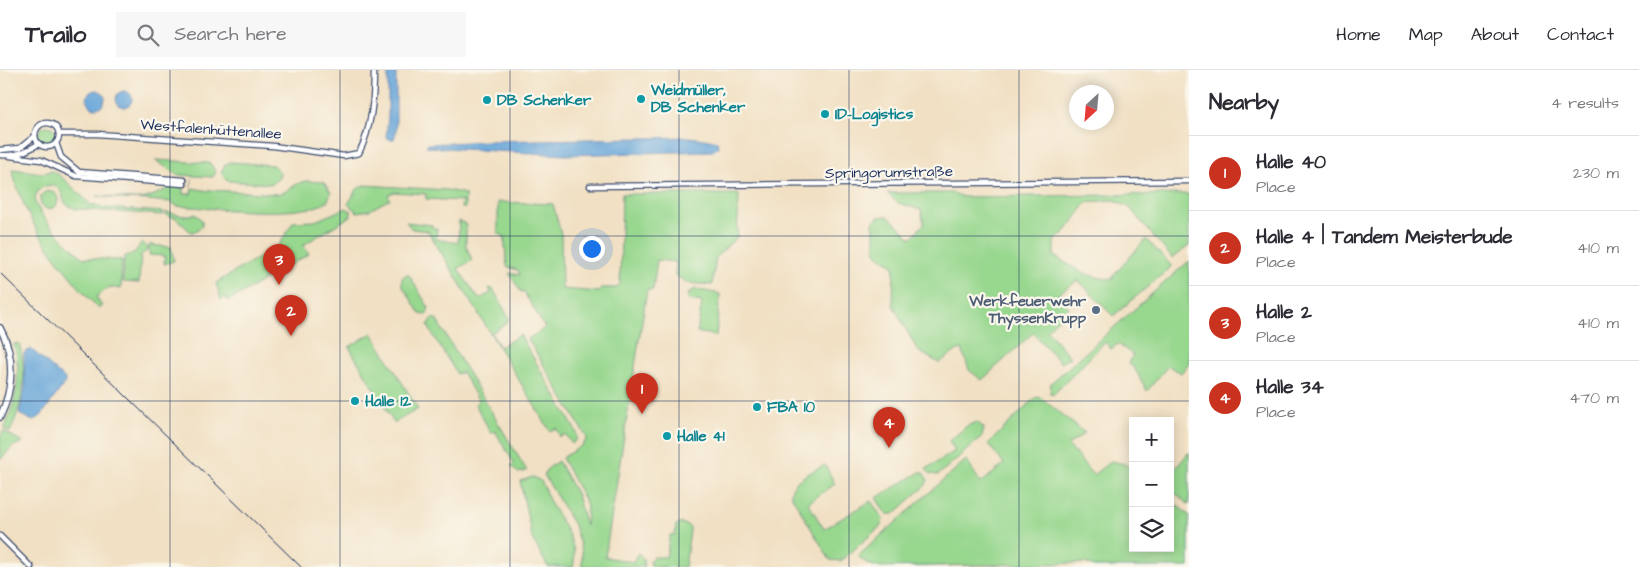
<!DOCTYPE html>
<html lang="en">
<head>
<meta charset="utf-8">
<style>
  body { margin:0; font-family:"Architects Daughter",sans-serif; background:#f7f7f7; color:#2b2b33 }
  .controls { position:absolute; right:15px; bottom:15px; display:grid; overflow:hidden; border-radius:0px; box-shadow:0 2px 12px #0003 }
  .controls button { width:45px; height:45px; display:grid; place-items:center; padding:0; border:0; border-bottom:1px solid #e1e1e2; background:#fff; color:#2b2b33; font:25px sans-serif }
  .compass { position:absolute; left:1069px; top:15px; width:45px; height:45px; border-radius:50%; background:#fff; box-shadow:0 2px 12px #0003; rotate:206deg }
  .you { position:absolute; left:591px; top:178px; width:18px; height:18px; margin:-12px; border:4px solid #fff; border-radius:50%; background:#1a73e8; box-shadow:0 0 0 8px #1a73e833 }
  .badge { display:grid; place-items:center; width:32px; height:32px; border-radius:50%; background:#c8321e; color:#fff; font-size:16px; font-weight:700 }
  .pin { position:absolute; translate:-50% -41px; filter:drop-shadow(0 1px 2px #0008) }
  .pin::after { content:''; position:absolute; top:26px; width:18px; height:15px; background:inherit; clip-path:polygon(0 0,100% 0,50% 100%) }
  .list { margin:0; padding:0; list-style:none }
  h2 { display:flex; justify-content:space-between; align-items:center; height:65px; margin:0; padding:0 20px; font-size:21px }
  h2 small { font-size:16px; font-weight:400; color:#7c7c81 }
  .list li { display:grid; grid-template-columns:32px 1fr auto; gap:15px; align-items:center; box-sizing:border-box; height:75px; padding:0 20px; border-top:1px solid #e1e1e2 }
  .list b { display:block; font-size:19px; white-space:nowrap }
  .list p { margin:0; font-size:16px; white-space:nowrap; color:#7c7c81 }
  .list em { font-size:16px; font-style:normal; color:#7c7c81 }
  .icon { flex:none; width:28px; height:28px; fill:none; stroke:currentColor; stroke-width:2; stroke-linecap:round; stroke-linejoin:round }
  .map { position:relative; flex:none; width:1189px; height:497px; overflow:hidden }
  header { display:flex; align-items:center; gap:30px; box-sizing:border-box; height:70px; padding:0 25px; background:#fff; border-bottom:1px solid #e1e1e2 }
  header strong { font-size:24px }
  nav { display:flex; gap:28px; margin-inline-start:auto; font-size:18px }
  .search { width:350px; height:45px; background:#f7f7f7; display:flex; align-items:center; gap:12px; box-sizing:border-box; padding:0 18px; border-radius:0px; color:#7c7c81; font-size:19px }
  main { display:flex }
  aside { flex:1; background:#fff }
  .map>svg:first-child { display:block }
</style>
</head>
<body>
<header>
<strong>Trailo</strong>
<div class="search"><svg class="icon" aria-label="search" viewBox="0 0 24 24"><circle cx="10" cy="10" r="6"/><path d="M15 15l6 6"/></svg>Search here</div>
<nav><a>Home</a><a>Map</a><a>About</a><a>Contact</a></nav>
</header>
<main>
<div class="map">
<svg width="1189" height="497" viewBox="0 0 1189 497">
  <rect width="100%" height="100%" fill="#fbf7ec"/>
  <filter id="ink" filterUnits="userSpaceOnUse"><feTurbulence type="fractalNoise" baseFrequency=".02" numOctaves="2"/><feDisplacementMap in="SourceGraphic" scale="10" xChannelSelector="R" yChannelSelector="G"/><feConvolveMatrix kernelMatrix="1 2 1 2 8 2 1 2 1" color-interpolation-filters="sRGB"/></filter>
  <filter id="wash" filterUnits="userSpaceOnUse"><feTurbulence type="fractalNoise" baseFrequency=".0096" numOctaves="4" result="noise"/><feDisplacementMap in="SourceGraphic" scale="20" xChannelSelector="R" yChannelSelector="G"/><feGaussianBlur stdDeviation="1.12" result="paint"/><feColorMatrix in="noise" values="0 0 0 0 0 0 0 0 0 0 0 0 0 0 0 0 0 1.4 0 .05"/><feComposite in="paint" operator="in"/></filter>
  <g filter="url(#wash)">
    <rect width="100%" height="100%" fill="#f1e0c3"/>
    <!-- green -->
    <g fill="#97d78e" stroke="#598376">
      <circle cx="47" cy="65" r="9"/>
      <polygon points="155,90 210,93 216,102 213,107 178,105"/>
      <polygon points="230,92 273,95 280,102 279,108 271,114 229,111 225,109 221,102 225,95"/>
      <path d="M12,99L42,103L52,101L61,106L92,136L93,134L105,138L164,142L163,145L76,139L67,135C62,130 63,122 58,118C45,110 30,123 37,136C47,156 67,173 83,188L122,190L121,219L110,217L96,227L102,236L98,238C62,200 24,152 12,99Z"/>
      <path d="M307,111L324,112L331,123L327,132C299,149 212,138 177,136L171,132L97,126C111,127 127,131 141,129C157,127 166,115 183,116V124H191L192,118L209,121L212,120L278,124C289,122 295,112 307,111Z"/>
      <polygon points="364,115 447,120 465,124 465,138 461,138 462,131 426,129 426,124 394,122 388,125 390,129 370,140 357,142 348,134 357,119"/>
      <circle cx="49" cy="130" r="9"/>
      <path d="M887,123H954L963,127L1189,124V176L1172,188L1129,137L1114,130L1087,132L1066,161L1054,171V186C1075,198 1089,209 1113,209V206L1146,169L1171,195L1170,198L1113,246L1078,210L1057,225L1069,237L1047,260L1070,287L1061,293L1033,263L982,310L969,300L962,279L958,280L939,293L918,281L893,235L894,196L876,183L873,152L878,147L888,146L911,168L924,154L921,140L898,133Z"/>
      <polygon points="622,124 737,124 739,125 737,167 716,187 712,215 688,213 675,205 676,192 657,190 653,220 647,220 605,487 633,492 638,483 643,488 644,497 582,497 582,481 574,455 544,405 546,400 558,391 577,425 586,456 587,435 562,388 583,375 587,368 528,269 545,258 524,222 521,222 509,203 520,205 518,200 507,197 504,166 498,164 498,132 553,134 561,164 562,219 600,222 601,218 616,218 620,214"/>
      <polygon points="346,138 351,141 351,146 303,175 309,184 228,231 225,227 221,230 216,213 279,175 293,152 315,151"/>
      <polygon points="166,142 184,146 195,144 202,150 202,155 197,161 191,162 176,148 166,145"/>
      <polygon points="459,151 466,154 466,176 472,190 458,199 479,229 491,223 489,218 493,219 509,248 506,254 491,263 500,277 520,265 576,361 577,369 572,374 565,364 560,367 556,358 550,361 428,161 412,159 406,152 432,155 433,158 437,159 436,169 458,173"/>
      <polygon points="142,172 148,180 141,185 139,213 123,212 124,187 135,182"/>
      <polygon points="149,175 171,177 174,191 164,194 165,186 149,185"/>
      <polygon points="1189,191 1189,293 1181,303 1168,296 1147,321 1135,299 1128,293 1133,285 1118,274 1111,279 1105,272 1053,325 1050,324 1051,313"/>
      <polygon points="406,204 409,205 429,238 426,245 420,244 402,215 402,208"/>
      <polygon points="695,219 720,224 716,266 697,262 702,232 688,230 689,223"/>
      <polygon points="433,248 436,249 527,401 518,403 511,396 514,393 495,361 491,363 475,334 479,331 462,302 457,304 431,262 428,255"/>
      <polygon points="372,263 418,339 394,353 349,277"/>
      <path d="M19,273C28,304 23,333 10,362L4,359C16,332 22,303 14,274Z"/>
      <polygon points="1036,327 1041,328 1085,363 1068,375 1093,405 1111,391 1125,394 1133,400 1133,478 1170,478 1170,430 1189,445 1189,497 1094,497 1086,493 878,497 868,494 858,486 966,390 981,413 1004,394 988,374"/>
      <polygon points="977,352 984,358 982,367 938,405 930,404 926,399 955,381 949,371 967,356"/>
      <polygon points="3,361 23,372 13,376 0,390 0,367"/>
      <polygon points="1189,382 1189,435 1170,419 1170,405"/>
      <path d="M825,395L835,414L808,433L824,459L871,431L883,449L882,455L841,491L830,490L791,425C790,409 813,402 825,395Z"/>
      <polygon points="922,401 928,410 925,416 894,444 886,444 876,428"/>
      <path d="M533,407L541,411L544,417C551,443 581,469 573,497H548L532,468L520,411Z"/>
      <polygon points="682,453 690,457 690,461 685,497 652,497 650,491 653,487 666,487 670,465 675,465 676,455"/>
    </g>
    <!-- water -->
    <g fill="#65a4d8" stroke="#406a9b">
      <polygon points="388,0 396,0 396,62 394,69 391,70 386,67 388,46"/>
      <circle cx="96" cy="29" r="9"/>
      <circle cx="124" cy="29" r="8"/>
      <polygon points="690,67 717,71 718,77 713,81 564,85 427,77 427,74 487,71"/>
      <polygon points="31,279 65,309 65,313 41,346 33,351 19,344 25,317 24,283"/>
    </g>
  </g>
  <g filter="url(#ink)">
    <g fill="none" stroke-linecap="round" stroke-linejoin="round">
      <!-- street-tunnel -->
      <g stroke="#c6bdaf" stroke-width="4.5" stroke-dasharray="4.5 2" stroke-linecap="butt">
        <polyline points="184,110 192,111"/>
        <polyline points="184,114 192,115"/>
      </g>
      <!-- street casing -->
      <g stroke="#3b4a6d" stroke-width="7">
        <g id="street">
          <circle cx="47" cy="65" r="12"/>
          <path d="M59,64H97L273,76L344,86L359,83C372,57 374,28 374,0"/>
          <polyline points="56,73 61,87 79,102 184,110"/>
          <polyline points="0,80 20,78 35,66"/>
          <path d="M0,85C16,87 26,81 39,74"/>
          <polyline points="10,86 41,90 76,106 184,114"/>
          <polyline points="590,116 1189,111"/>
          <polyline points="0,466 31,497"/>
        </g>
      </g>
      <!-- secondary casing -->
      <g stroke="#3b4a6d" stroke-width="8">
        <path id="secondary" d="M0,258C16,286 13,320 0,347"/>
      </g>
      <!-- street -->
      <use href="#street" stroke="#fff" stroke-width="4.5"/>
      <!-- secondary -->
      <use href="#secondary" stroke="#fff" stroke-width="5.5"/>
      <!-- rail -->
      <polyline stroke="#1b2f5e" stroke-width="1" points="0,203 301,497"/>
    </g>
  </g>
  <!-- grid -->
  <path fill="none" stroke="#1b2f5e" stroke-width="1" stroke-opacity="0.55" d="M170,0V497M340,0V497M510,0V497M679,0V497M849,0V497M1019,0V497M0,166H1189M0,331H1189"/>
  <!-- markers -->
  <g fill="#0f9aa8" stroke="#fbf7ec" stroke-width="2">
    <circle cx="641" cy="29" r="5"/>
    <circle cx="487" cy="30" r="5"/>
    <circle cx="825" cy="44" r="5"/>
    <circle cx="355" cy="331" r="5"/>
    <circle cx="757" cy="337" r="5"/>
    <circle cx="667" cy="366" r="5"/>
  </g>
  <circle fill="#5c6f8a" stroke="#fbf7ec" stroke-width="2" cx="1096" cy="240" r="5"/>
  <g text-anchor="middle" stroke-width="4.5" stroke-linejoin="round" paint-order="stroke">
    <!-- culture labels -->
    <g font-size="15" font-weight="bold" fill="#0d838f" stroke="#fbf7ec" text-anchor="start">
      <text x="651" y="25">Weidmüller,<tspan x="651" dy="17">DB Schenker</tspan></text>
      <text x="497" y="35">DB Schenker</text>
      <text x="835" y="49">ID-Logistics</text>
      <text x="365" y="336">Halle 12</text>
      <text x="767" y="342">FBA 10</text>
      <text x="677" y="371">Halle 41</text>
    </g>
    <!-- street labels -->
    <g font-size="15" fill="#1b2f5e" stroke="#fbf7ec">
      <text transform="translate(211 59) rotate(4)" y="5">Westfalenhüttenallee</text>
      <text transform="translate(889 102) rotate(-1)" y="5">Springorumstraße</text>
    </g>
    <!-- service labels -->
    <g font-size="15" font-weight="bold" fill="#4e5e75" stroke="#fbf7ec" text-anchor="end">
      <text x="1086" y="236">Werkfeuerwehr<tspan x="1086" dy="17">ThyssenKrupp</tspan></text>
    </g>
  </g>
</svg>
<div class="controls">
<button>+</button>
<button>−</button>
<button><svg class="icon" aria-label="layers" viewBox="0 0 24 24"><path d="M12 4l9 5-9 5-9-5zM3 14l9 5 9-5"/></svg></button>
</div>
<svg class="compass" viewBox="-18 -18 36 36"><path d="M0-13l5 13h-10z" fill="#e53935"/><path d="M0 13l5-13h-10z" fill="#7c7c81"/></svg>
<div class="you"></div>
<div class="pin badge" style="left:642px;top:344px">1</div>
<div class="pin badge" style="left:291px;top:266px">2</div>
<div class="pin badge" style="left:279px;top:215px">3</div>
<div class="pin badge" style="left:889px;top:378px">4</div>
</div>
<aside>
<h2>Nearby<small>4 results</small></h2>
<ul class="list">
<li><span class="badge">1</span><div><b>Halle 40</b><p>Place</p></div><em>230 m</em></li>
<li><span class="badge">2</span><div><b>Halle 4 | Tandem Meisterbude</b><p>Place</p></div><em>410 m</em></li>
<li><span class="badge">3</span><div><b>Halle 2</b><p>Place</p></div><em>410 m</em></li>
<li><span class="badge">4</span><div><b>Halle 34</b><p>Place</p></div><em>470 m</em></li>
</ul>
</aside>
</main>
</body>
</html>
